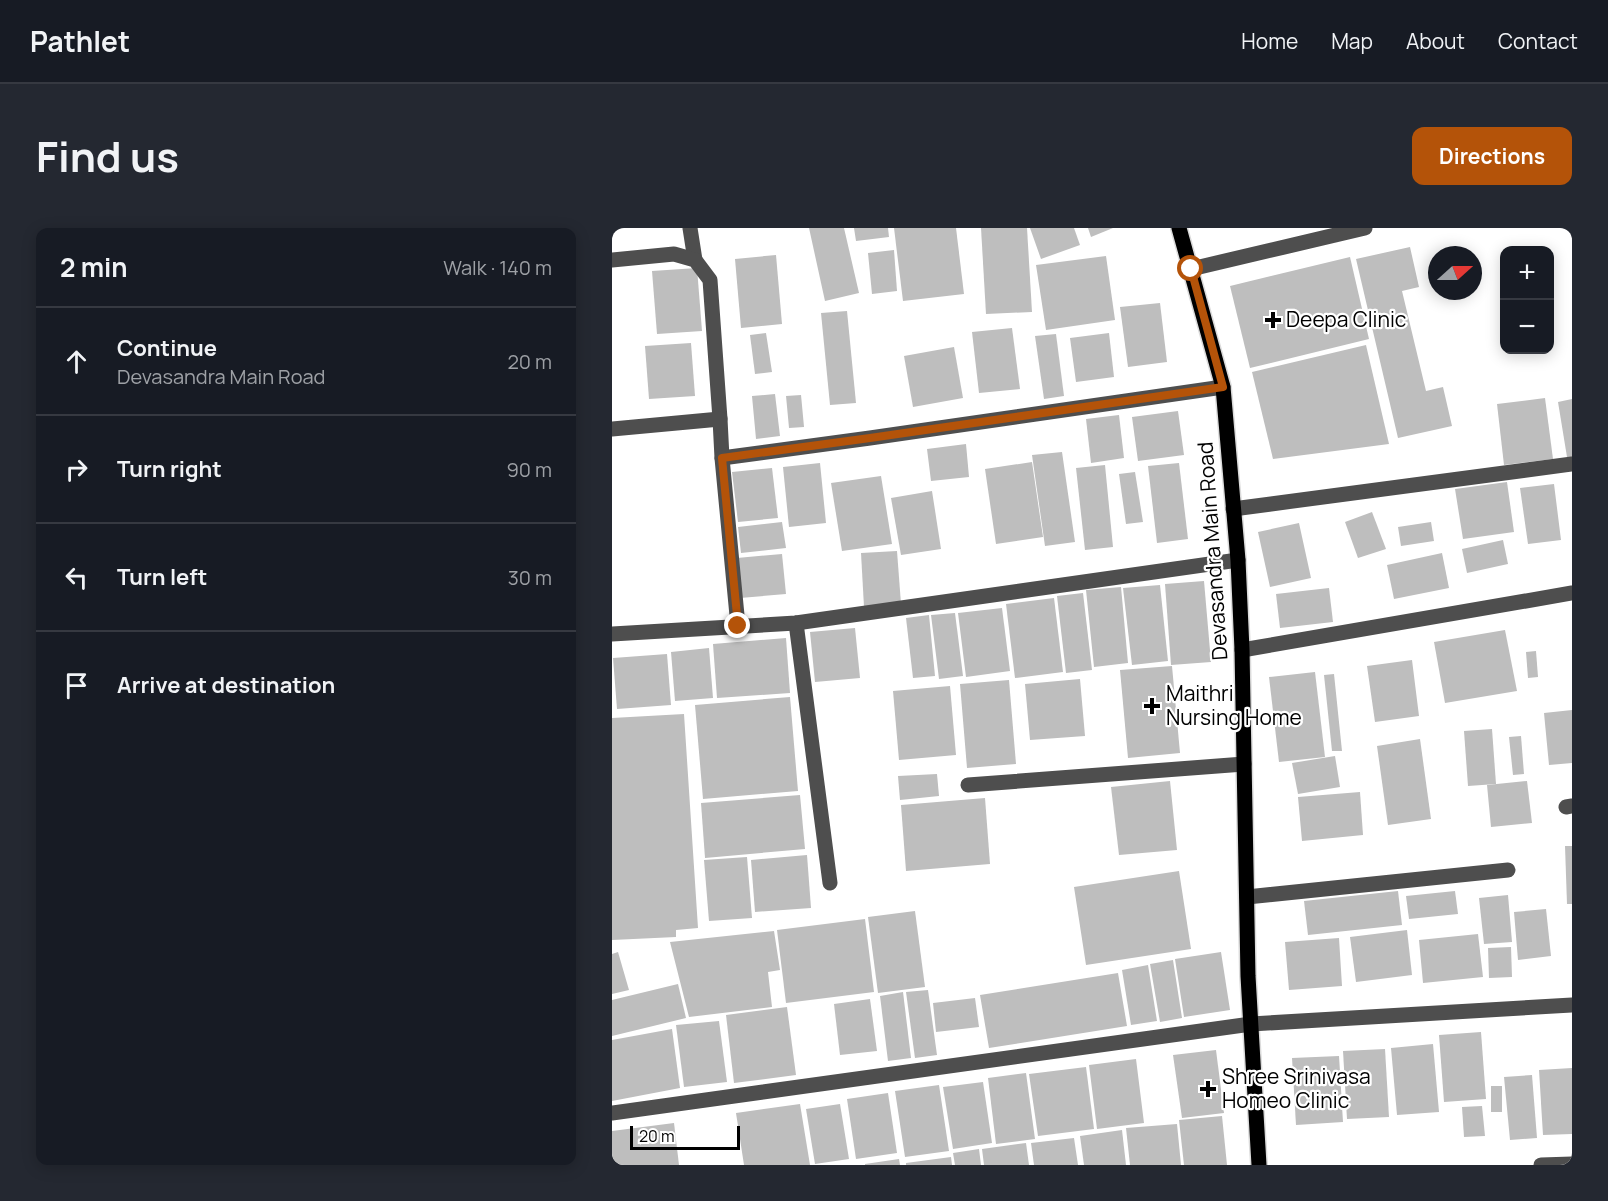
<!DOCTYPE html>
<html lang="en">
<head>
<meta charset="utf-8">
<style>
  body { margin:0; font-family:Manrope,sans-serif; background:#242831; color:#f1f3f6 }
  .controls { position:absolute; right:18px; top:18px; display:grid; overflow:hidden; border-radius:12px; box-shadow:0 3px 15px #0003 }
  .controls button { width:54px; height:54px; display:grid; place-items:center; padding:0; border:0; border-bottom:2px solid #363941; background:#171b24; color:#f1f3f6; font:30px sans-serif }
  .compass { position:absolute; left:816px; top:18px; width:54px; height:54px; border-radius:50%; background:#171b24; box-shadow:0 3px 15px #0003; rotate:69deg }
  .scale { position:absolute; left:18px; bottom:15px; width:110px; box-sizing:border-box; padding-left:6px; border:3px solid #000; border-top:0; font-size:16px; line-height:21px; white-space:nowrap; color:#000; -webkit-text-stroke:4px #fff; paint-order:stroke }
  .stop { position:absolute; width:18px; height:18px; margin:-14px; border:4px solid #b45309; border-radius:50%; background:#fff }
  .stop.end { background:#b45309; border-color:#fff; box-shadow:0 2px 6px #0008 }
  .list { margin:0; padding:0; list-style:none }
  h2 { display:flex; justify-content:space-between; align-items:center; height:78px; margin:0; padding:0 24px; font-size:26px }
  h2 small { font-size:20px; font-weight:400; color:#9ea1a6 }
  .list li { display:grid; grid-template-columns:39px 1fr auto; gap:18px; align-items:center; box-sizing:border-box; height:108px; padding:0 24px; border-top:2px solid #363941 }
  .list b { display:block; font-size:22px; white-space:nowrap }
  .list p { margin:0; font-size:20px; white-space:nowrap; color:#9ea1a6 }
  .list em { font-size:20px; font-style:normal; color:#9ea1a6 }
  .icon { flex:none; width:33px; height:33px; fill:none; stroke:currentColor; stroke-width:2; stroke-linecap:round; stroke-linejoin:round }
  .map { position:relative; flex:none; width:960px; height:937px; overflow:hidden; border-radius:12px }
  header { display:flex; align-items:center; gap:36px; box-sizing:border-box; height:84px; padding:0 30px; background:#171b24; border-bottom:2px solid #363941 }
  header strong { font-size:28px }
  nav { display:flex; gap:33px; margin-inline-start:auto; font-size:21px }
  .intro { display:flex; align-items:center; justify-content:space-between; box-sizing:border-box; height:144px; padding:0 36px }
  h1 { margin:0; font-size:42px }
  .button { padding:15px 27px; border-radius:12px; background:#b45309; color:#fff; font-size:21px; font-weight:700 }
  main { display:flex; gap:36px; padding:0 36px }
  aside { flex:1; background:#171b24; border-radius:12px; box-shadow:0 3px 15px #0003 }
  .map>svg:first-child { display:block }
</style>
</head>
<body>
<header>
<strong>Pathlet</strong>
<nav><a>Home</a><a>Map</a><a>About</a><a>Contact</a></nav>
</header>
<div class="intro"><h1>Find us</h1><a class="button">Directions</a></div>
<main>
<aside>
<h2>2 min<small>Walk · 140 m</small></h2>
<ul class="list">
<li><svg class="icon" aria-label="ahead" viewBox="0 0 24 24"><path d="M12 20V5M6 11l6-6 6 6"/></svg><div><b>Continue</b><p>Devasandra Main Road</p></div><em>20 m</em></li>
<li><svg class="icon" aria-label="right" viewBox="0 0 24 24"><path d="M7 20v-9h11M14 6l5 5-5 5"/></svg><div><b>Turn right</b></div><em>90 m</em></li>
<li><svg class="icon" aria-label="left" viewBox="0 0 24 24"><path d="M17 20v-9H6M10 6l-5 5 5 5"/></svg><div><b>Turn left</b></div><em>30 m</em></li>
<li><svg class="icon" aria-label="arrive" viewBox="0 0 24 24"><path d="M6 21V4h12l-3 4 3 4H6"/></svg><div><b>Arrive at destination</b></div></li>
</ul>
</aside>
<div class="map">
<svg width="960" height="937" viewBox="0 0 960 937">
  <rect width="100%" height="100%" fill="#fff"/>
  <!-- building -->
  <g fill="#bebebe">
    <polygon points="197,0 232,0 247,65 213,73"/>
    <polygon points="242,0 276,0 277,9 244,13"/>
    <polygon points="282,0 344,0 352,66 291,73"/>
    <polygon points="369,0 415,0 420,84 374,86"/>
    <polygon points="418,0 462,0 468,17 429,31"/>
    <polygon points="476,0 501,0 479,9"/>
    <polygon points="798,19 807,59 790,63 814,163 831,159 840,198 786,210 744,31"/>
    <polygon points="282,22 285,63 260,66 256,25"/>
    <polygon points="164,27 170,96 129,100 123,31"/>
    <polygon points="494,28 503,92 434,102 424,37"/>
    <polygon points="738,29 757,111 638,140 618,58"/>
    <polygon points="85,40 90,103 45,106 40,43"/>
    <polygon points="548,75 555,134 516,139 508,79"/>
    <polygon points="235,83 244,175 218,177 209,85"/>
    <polygon points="400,100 408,161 367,165 360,104"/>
    <polygon points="154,105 160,144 143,146 138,107"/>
    <polygon points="497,105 502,149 464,154 458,110"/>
    <polygon points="444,106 452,168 432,171 423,108"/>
    <polygon points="79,115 83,168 37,171 33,118"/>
    <polygon points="754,117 777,216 661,231 640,144"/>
    <polygon points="342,119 351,170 301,179 292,128"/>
    <polygon points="163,166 168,208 144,211 140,168"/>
    <polygon points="189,167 192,199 177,200 174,168"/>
    <polygon points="933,170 941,231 892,237 885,176"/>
    <polygon points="960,171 960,229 955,229 946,174"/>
    <polygon points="566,183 572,227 526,233 520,189"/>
    <polygon points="507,187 512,230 479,235 474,191"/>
    <polygon points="354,216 357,249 319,253 315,221"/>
    <polygon points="450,224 463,314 433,318 420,227"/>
    <polygon points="420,234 431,309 384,316 373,241"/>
    <polygon points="208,235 214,295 177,299 171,239"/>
    <polygon points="567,235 576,311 545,315 536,238"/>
    <polygon points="493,237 501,319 473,322 464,240"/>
    <polygon points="160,240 166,290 126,294 120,244"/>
    <polygon points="523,244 531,294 514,296 507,246"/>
    <polygon points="269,248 280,316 230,323 219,255"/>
    <polygon points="895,254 902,304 851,311 843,261"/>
    <polygon points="942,256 949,312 916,316 908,260"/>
    <polygon points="320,263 329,321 289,327 279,270"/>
    <polygon points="760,284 774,321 746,330 733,294"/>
    <polygon points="170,294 174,320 129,325 126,299"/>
    <polygon points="819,294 822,313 789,318 786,299"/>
    <polygon points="687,295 699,350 658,359 646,304"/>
    <polygon points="891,312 896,336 855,345 850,321"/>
    <polygon points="285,323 289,376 252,379 249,325"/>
    <polygon points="830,325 837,360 782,371 775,337"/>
    <polygon points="170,326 174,366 128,370 125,330"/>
    <polygon points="592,353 599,434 559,437 553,356"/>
    <polygon points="548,357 556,433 520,437 511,360"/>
    <polygon points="509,359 516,435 482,439 474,362"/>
    <polygon points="717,360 721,394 668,400 664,366"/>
    <polygon points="471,365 480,442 454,445 445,368"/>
    <polygon points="442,370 451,444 403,450 394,376"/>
    <polygon points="390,380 398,443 354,449 346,385"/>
    <polygon points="343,385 351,448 327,451 319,387"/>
    <polygon points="317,387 323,448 301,450 294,390"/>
    <polygon points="243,400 248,450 203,454 198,404"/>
    <polygon points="893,402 905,463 833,475 822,414"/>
    <polygon points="174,410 178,465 105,470 101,416"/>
    <polygon points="97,420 101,470 63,473 59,424"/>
    <polygon points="924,423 926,449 916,450 914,424"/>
    <polygon points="55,426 59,477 5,481 1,430"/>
    <polygon points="800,432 807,488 763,494 755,438"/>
    <polygon points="560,438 568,525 516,530 508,442"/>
    <polygon points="703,444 713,529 667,534 657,449"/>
    <polygon points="722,446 730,523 720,523 712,447"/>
    <polygon points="468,451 473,508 418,512 413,456"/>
    <polygon points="397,452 404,536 355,540 348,456"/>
    <polygon points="338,458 344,527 287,532 281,463"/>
    <polygon points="178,469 186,563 91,571 83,477"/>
    <polygon points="960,482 960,535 937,537 932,485"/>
    <polygon points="72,486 86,700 64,702 64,709 0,712 0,490"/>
    <polygon points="880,501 884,556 856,558 852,503"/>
    <polygon points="909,508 912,546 901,547 897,509"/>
    <polygon points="808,511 819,591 776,597 765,518"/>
    <polygon points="723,528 728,559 686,566 680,535"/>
    <polygon points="325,546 327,568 288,572 286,548"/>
    <polygon points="558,553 565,622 507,627 499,559"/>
    <polygon points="915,553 920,595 879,599 875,557"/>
    <polygon points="748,564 751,607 690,613 686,569"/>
    <polygon points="188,567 193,621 93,630 89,575"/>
    <polygon points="373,570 378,636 294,643 289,577"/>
    <polygon points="953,618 960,618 960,676 955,676"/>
    <polygon points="195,627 199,680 143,684 139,632"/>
    <polygon points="135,629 140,690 97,693 92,632"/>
    <polygon points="567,643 579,721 474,737 462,659"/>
    <polygon points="786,663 790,697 696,707 692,673"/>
    <polygon points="843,663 846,686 797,691 794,668"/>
    <polygon points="896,667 900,714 872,716 867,670"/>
    <polygon points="934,681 939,728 906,732 902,684"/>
    <polygon points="303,683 313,759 266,765 256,689"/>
    <polygon points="253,691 262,764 174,775 165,702"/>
    <polygon points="795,702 800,747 744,754 738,709"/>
    <polygon points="162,703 168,742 156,744 160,779 77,789 58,714"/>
    <polygon points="866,706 871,749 811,755 807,712"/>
    <polygon points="727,710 730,758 677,762 673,714"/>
    <polygon points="899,719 900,749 877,750 876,720"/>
    <polygon points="6,724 17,762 0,766 0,726"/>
    <polygon points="609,724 618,782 572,789 563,731"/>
    <polygon points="561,732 570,790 548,794 538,736"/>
    <polygon points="536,737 545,793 519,797 510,742"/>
    <polygon points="506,745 515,798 377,820 368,767"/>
    <polygon points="66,756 74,790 0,808 0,772"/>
    <polygon points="316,762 325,827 303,830 294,764"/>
    <polygon points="291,764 299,830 276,833 268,768"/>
    <polygon points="363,770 367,799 324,804 321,775"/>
    <polygon points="258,771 265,823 228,827 222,776"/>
    <polygon points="175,779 184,847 122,855 114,787"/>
    <polygon points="107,793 115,854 72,859 64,797"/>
    <polygon points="60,801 68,860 0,873 0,812"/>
    <polygon points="869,804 874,871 832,874 827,807"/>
    <polygon points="821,816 827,884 785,887 779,820"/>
    <polygon points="773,821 777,889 735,891 731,823"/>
    <polygon points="604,822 612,885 570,890 561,827"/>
    <polygon points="727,828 731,894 684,897 680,830"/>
    <polygon points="524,831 532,895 485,901 477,837"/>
    <polygon points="474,839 482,901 426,908 417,846"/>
    <polygon points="960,840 960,906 931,907 927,842"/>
    <polygon points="414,845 423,911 384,916 376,850"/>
    <polygon points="920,847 925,910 898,912 892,849"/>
    <polygon points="371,854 380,915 341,921 331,859"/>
    <polygon points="327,857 337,923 293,929 283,863"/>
    <rect x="879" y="858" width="11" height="26"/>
    <polygon points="276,865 285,925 244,931 235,871"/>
    <polygon points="188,876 198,937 132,937 124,885"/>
    <polygon points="228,876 237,931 203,936 194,881"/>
    <polygon points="870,878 873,908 852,909 850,879"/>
    <polygon points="610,888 615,937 572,937 567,892"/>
    <polygon points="62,895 67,937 0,937 0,903"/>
    <polygon points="565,896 569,937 518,937 514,900"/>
    <polygon points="510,902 514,937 472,937 468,908"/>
    <polygon points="462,910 466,937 422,937 419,915"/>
    <polygon points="414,915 417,937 372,937 370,921"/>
    <polygon points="367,921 369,937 343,937 341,925"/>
    <polygon points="339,929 340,937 294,937 294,935"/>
    <polygon points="287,931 288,937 253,937 253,936"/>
  </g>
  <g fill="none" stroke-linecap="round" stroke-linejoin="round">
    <!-- major casing -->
    <g stroke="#dbdbdb" stroke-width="18">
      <polyline id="major" points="567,0 611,159 626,332 630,422 636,748 647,937"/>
    </g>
    <!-- minor -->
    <g stroke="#4e4e4e" stroke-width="15">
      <polyline points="78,0 83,32"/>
      <polyline points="0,32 62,26 83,32 98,52 108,191"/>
      <polyline points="579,41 753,0"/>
      <polyline points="0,201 108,191 110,230 258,210 611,159"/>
      <polyline points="110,230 126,398"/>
      <polyline points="621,281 960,236"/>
      <polyline points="184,395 218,655"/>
      <polyline points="0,406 184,395 626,332"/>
      <polyline points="630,422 960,365"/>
      <polyline points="356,557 632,536"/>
      <polyline points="954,579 960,578"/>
      <polyline points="635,669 896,642"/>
      <polyline points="0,885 639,796 960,777"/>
      <polyline points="929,937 960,936"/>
    </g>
    <!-- major -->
    <use href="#major" stroke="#000" stroke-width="15"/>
  </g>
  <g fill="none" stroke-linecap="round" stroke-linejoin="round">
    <!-- route -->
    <polyline stroke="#b45309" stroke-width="8" points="126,398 110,230 258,210 611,159 579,41"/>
  </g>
  <!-- markers -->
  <g fill="#000" stroke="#fff" stroke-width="2">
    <path d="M658 83h6v6h6v6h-6v6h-6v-6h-6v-6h6z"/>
    <path d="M537 469h6v6h6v6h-6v6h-6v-6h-6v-6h6z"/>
    <path d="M593 852h6v6h6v6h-6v6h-6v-6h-6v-6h6z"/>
  </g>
  <g text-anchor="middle" stroke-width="4.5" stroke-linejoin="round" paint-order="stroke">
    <!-- poi labels -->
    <g font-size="21" fill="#000" stroke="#fff" text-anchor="start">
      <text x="674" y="99">Deepa Clinic</text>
      <text x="554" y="473">Maithri<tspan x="554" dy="24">Nursing Home</tspan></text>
      <text x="610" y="856">Shree Srinivasa<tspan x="610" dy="24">Homeo Clinic</tspan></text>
    </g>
    <!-- street labels -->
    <g font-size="21" fill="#000" stroke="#fff">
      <text transform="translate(601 323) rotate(-94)" y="7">Devasandra Main Road</text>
    </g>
  </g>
</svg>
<div class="controls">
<button>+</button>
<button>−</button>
</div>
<svg class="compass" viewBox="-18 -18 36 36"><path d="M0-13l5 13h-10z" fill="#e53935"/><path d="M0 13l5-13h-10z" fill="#9ea1a6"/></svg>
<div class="scale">20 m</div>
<div class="stop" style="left:579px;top:41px"></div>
<div class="stop end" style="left:126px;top:398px"></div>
</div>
</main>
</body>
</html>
